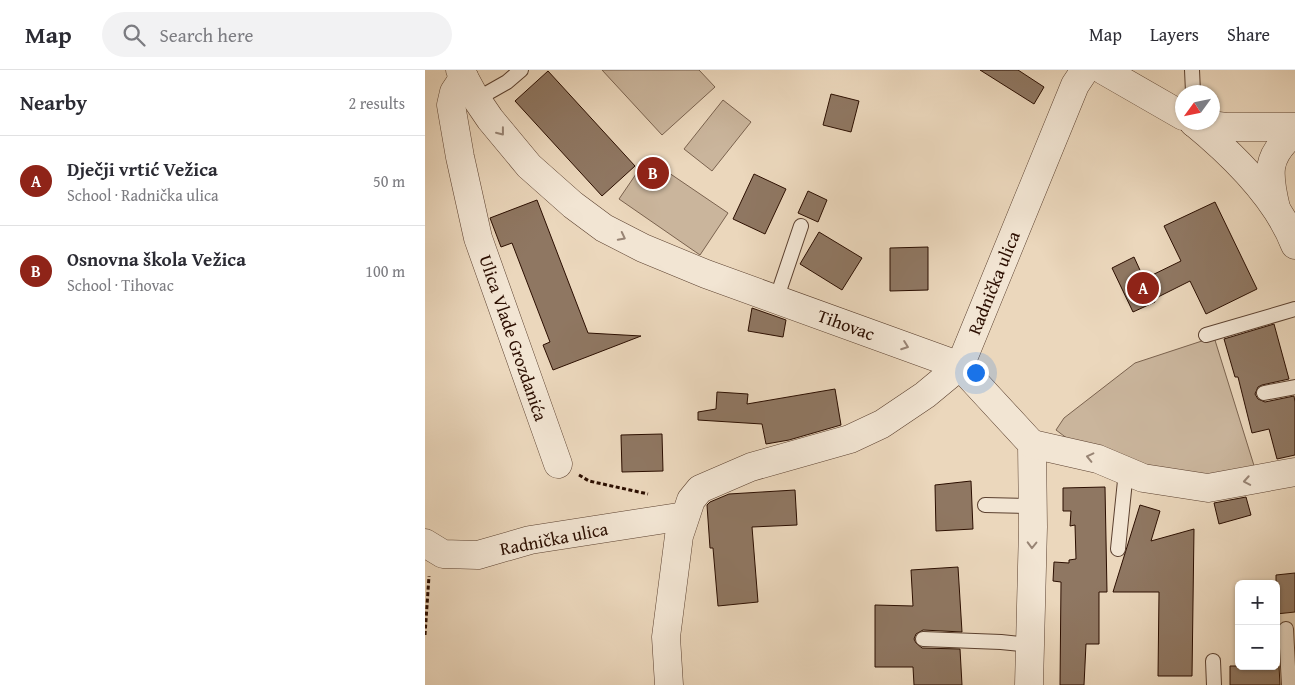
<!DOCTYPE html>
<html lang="en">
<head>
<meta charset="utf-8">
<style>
  body { margin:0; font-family:"Gentium Book Plus",serif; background:#f2f2f3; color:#2b2b33 }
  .controls { position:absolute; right:15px; bottom:15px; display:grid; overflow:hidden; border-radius:8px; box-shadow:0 1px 4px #0004 }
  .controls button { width:45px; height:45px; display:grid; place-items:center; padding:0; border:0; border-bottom:1px solid #e1e1e2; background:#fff; color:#2b2b33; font:25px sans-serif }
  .compass { position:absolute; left:750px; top:15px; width:45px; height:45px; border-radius:50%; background:#fff; box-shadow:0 1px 4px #0004; rotate:237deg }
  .you { position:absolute; left:550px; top:302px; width:18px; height:18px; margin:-12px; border:4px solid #fff; border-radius:50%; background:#1a73e8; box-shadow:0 0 0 8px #1a73e833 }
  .badge { display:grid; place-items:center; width:32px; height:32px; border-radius:50%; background:#8f2418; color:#fff; font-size:16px; font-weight:700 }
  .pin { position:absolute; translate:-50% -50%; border:2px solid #fff; box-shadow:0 1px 5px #0006 }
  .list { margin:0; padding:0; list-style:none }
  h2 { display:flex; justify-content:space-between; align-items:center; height:65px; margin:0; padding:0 20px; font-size:21px }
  h2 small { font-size:16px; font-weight:400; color:#7c7c81 }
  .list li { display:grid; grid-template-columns:32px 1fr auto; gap:15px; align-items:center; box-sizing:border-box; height:90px; padding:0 20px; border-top:1px solid #e1e1e2 }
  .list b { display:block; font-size:19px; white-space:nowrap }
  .list p { margin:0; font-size:16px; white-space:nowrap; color:#7c7c81 }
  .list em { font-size:16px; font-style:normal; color:#7c7c81 }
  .icon { flex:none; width:28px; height:28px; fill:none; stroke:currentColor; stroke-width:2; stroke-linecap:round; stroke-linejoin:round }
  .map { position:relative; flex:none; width:870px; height:615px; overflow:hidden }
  header { display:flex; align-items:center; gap:30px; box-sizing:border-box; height:70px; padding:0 25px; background:#fff; border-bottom:1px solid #e1e1e2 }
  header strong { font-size:24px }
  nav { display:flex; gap:28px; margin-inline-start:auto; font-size:18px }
  .search { width:350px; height:45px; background:#f2f2f3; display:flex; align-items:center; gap:12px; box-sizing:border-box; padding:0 18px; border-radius:28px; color:#7c7c81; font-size:19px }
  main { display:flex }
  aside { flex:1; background:#fff }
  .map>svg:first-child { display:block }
</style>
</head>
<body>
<header>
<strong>Map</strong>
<div class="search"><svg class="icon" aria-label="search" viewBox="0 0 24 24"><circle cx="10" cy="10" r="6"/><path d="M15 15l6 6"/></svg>Search here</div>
<nav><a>Map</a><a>Layers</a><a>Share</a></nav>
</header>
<main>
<aside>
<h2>Nearby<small>2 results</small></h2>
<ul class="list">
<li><span class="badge">A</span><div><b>Dječji vrtić Vežica</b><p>School · Radnička ulica</p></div><em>50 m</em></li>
<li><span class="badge">B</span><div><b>Osnovna škola Vežica</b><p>School · Tihovac</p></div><em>100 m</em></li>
</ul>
</aside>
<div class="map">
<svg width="870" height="615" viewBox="0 0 870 615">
  <rect width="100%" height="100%" fill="#ebd7bc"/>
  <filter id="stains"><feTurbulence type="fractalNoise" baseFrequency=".004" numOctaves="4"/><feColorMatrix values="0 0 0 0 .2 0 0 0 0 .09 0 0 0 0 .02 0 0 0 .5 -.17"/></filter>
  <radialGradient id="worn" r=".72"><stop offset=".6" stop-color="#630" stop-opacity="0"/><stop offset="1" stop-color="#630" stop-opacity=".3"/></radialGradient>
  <!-- green -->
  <g fill="#cab59c" stroke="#7a624e">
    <polygon points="177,0 274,0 290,17 237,65"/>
    <polygon points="298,30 326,52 287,101 259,79"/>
    <polygon points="222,88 303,143 275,185 194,129"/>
    <polygon points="789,267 831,402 774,408 655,378 631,360 639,348 710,293"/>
  </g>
  <!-- building -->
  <g fill="#8f7762" stroke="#2b0e00">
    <polygon points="555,0 593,0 619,17 609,34"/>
    <polygon points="123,1 210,96 177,126 90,31"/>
    <polygon points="406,24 434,31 426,62 398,55"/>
    <polygon points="329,104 361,119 340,164 308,149"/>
    <polygon points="383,121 402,130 393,152 373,143"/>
    <polygon points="112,130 163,263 216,266 128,300 118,275 125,272 87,173 76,177 65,148"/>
    <polygon points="790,132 832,219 781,244 765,211 729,229 730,232 708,242 687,198 709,187 719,209 756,191 739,156"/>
    <polygon points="394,162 437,188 417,220 375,194"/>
    <polygon points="503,177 503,220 465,221 465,178"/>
    <polygon points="327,238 361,250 358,267 323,261"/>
    <polygon points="849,254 864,309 837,315 833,317 830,324 833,329 840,332 869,326 870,332 870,385 852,389 844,359 827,363 813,307 810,307 799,269"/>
    <polygon points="410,319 416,355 364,370 341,374 337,354 273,350 273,342 291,339 292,322 323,324 322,334"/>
    <polygon points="237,364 238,401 197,402 196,365"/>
    <polygon points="546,411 548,459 511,461 510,415"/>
    <polygon points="680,417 682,522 674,522 674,574 661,574 659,615 635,615 636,512 628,511 629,492 644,493 644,490 651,489 650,455 645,456 646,441 638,441 638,418"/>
    <polygon points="370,420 372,455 327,457 333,532 293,536 288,478 285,478 282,435 285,432 304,424"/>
    <polygon points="821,427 826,445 794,454 789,433"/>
    <polygon points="715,435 735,441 726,471 769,459 767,606 733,606 734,522 688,522"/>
    <polygon points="533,497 537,562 498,560 491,564 489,569 491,573 497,578 535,579 537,615 489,615 488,597 450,597 450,535 488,536 486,500"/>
    <polygon points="870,503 870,542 851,544 851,505"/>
    <polygon points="805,596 854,596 855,615 805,615"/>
  </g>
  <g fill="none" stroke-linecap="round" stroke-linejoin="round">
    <!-- service casing -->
    <g stroke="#5b402f" stroke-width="16">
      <g id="service">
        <polyline points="767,0 768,22"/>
        <polyline points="52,29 82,12 96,0"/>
        <polyline points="351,230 376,156"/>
        <polyline points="781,265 870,239"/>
        <polyline points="839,323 870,317"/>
        <polyline points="560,435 608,436"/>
        <polyline points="693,479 701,401"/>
        <polyline points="861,559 864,615"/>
        <polyline points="498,569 576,572 605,575"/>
        <polyline points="788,591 789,615"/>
      </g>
    </g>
    <!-- minor casing -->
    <g stroke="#5b402f" stroke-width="29">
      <g id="minor">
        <polyline points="35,0 48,24 65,49 104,96 148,135 179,158 218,178 281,204 535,296 607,374 608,457 604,615"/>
        <polyline points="39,7 29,22 26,35 35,87 53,168 133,394"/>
        <polyline points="769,53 801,57 870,57"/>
        <path d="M851,138C843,104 840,86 870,62"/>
        <polyline points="607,374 673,389 718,408 783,418 870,402"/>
        <polyline points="0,473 18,484 53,485 105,470 260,446"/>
        <polyline points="244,615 241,567 254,466 266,430 275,419 326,397 425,369 457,354 500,325 535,296 650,15 660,0"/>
      </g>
    </g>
    <!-- tertiary casing -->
    <g stroke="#5b402f" stroke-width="29">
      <g id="tertiary">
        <polyline points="678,0 758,46"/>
        <path d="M768,52C807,84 852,128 870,175"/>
      </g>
    </g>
    <!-- path -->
    <g stroke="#2b0e00" stroke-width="3" stroke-dasharray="4 2.5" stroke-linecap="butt">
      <polyline points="154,405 164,411 223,424"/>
      <polyline points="0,565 4,506"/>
    </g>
    <!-- service -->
    <use href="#service" stroke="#f2e5d3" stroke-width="14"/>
    <!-- minor -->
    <use href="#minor" stroke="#f2e5d3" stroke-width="28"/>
    <!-- tertiary -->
    <use href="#tertiary" stroke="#f2e5d3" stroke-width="28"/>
  </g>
  <!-- one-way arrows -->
  <defs><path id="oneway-chevron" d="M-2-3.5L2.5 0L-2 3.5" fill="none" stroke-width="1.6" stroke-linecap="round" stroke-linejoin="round" transform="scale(1.25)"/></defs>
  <g stroke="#988474">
    <use href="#oneway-chevron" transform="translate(76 62) rotate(52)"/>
    <use href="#oneway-chevron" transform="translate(197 167) rotate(27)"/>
    <use href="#oneway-chevron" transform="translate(480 276) rotate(20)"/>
    <use href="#oneway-chevron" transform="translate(665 387) rotate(-167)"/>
    <use href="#oneway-chevron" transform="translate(822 411) rotate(170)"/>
    <use href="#oneway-chevron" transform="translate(607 475) rotate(91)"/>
  </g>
  <g text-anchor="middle" stroke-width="4.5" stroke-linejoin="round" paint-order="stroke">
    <!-- street labels -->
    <g font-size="18" fill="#2b0e00" stroke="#f2e5d3">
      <text transform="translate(569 213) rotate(-68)" y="6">Radnička ulica</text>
      <text transform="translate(421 255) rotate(20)" y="6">Tihovac</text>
      <text transform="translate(88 268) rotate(71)" y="6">Ulica Vlade Grozdanića</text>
      <text transform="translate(129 469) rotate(-11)" y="6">Radnička ulica</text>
    </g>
  </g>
  <rect width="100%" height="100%" filter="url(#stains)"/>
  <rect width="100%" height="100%" fill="url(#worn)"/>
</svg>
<div class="controls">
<button>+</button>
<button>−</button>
</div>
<svg class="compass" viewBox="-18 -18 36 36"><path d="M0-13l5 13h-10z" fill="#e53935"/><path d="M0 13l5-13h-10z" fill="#7c7c81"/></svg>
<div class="you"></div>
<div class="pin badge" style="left:718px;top:218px">A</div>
<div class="pin badge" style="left:228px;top:103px">B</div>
</div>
</main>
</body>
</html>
